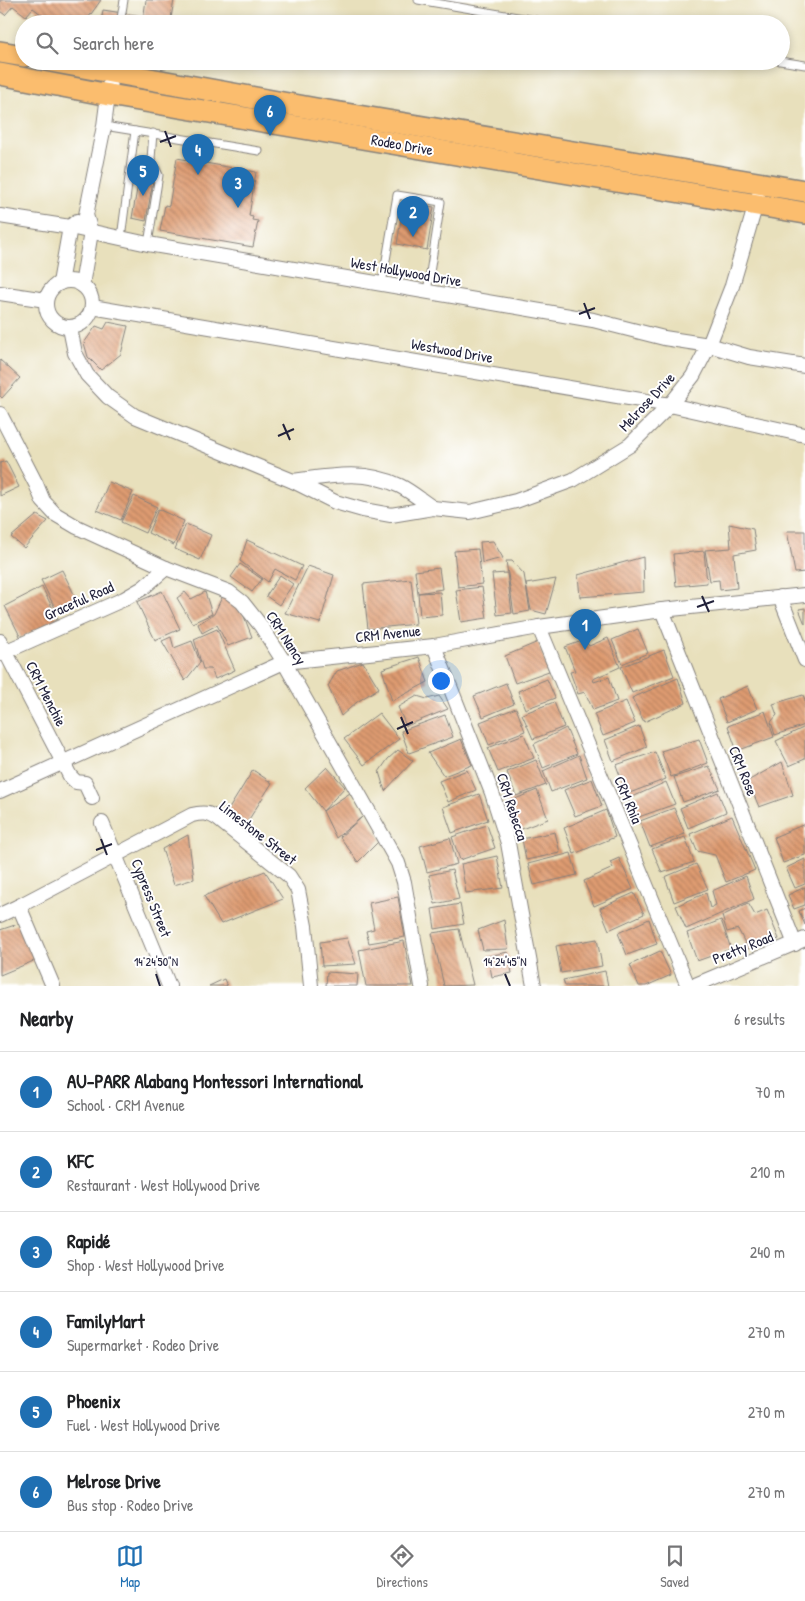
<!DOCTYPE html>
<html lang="en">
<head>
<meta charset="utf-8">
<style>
  body { margin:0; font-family:"Patrick Hand",sans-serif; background:#f6f6f6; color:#202124 }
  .you { position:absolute; left:440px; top:680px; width:18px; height:18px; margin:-12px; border:4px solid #fff; border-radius:50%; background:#1a73e8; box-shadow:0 0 0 8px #1a73e833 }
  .badge { display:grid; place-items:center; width:32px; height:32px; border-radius:50%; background:#1f6fb2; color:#fff; font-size:16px; font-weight:700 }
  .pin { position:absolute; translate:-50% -41px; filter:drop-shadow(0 1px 2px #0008) }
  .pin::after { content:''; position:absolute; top:26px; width:18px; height:15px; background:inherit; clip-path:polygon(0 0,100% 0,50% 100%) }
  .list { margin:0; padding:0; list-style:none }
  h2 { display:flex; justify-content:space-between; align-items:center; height:65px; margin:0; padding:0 20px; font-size:21px }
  h2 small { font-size:16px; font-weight:400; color:#757577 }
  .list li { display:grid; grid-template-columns:32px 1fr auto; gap:15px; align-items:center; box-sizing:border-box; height:80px; padding:0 20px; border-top:1px solid #e0e0e0 }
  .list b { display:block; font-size:19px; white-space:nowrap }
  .list p { margin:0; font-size:16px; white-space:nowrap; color:#757577 }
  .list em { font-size:16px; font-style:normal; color:#757577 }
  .icon { flex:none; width:28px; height:28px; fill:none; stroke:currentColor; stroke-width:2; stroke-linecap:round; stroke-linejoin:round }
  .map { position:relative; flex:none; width:805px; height:986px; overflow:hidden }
  .search { position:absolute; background:#fff; box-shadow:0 2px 8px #0003; left:15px; right:15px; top:15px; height:55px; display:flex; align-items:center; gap:12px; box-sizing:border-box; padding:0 18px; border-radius:28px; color:#757577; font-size:19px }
  .sheet { height:545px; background:#fff }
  nav { display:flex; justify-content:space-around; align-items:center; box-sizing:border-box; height:70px; border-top:1px solid #e0e0e0; background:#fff; font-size:14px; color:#757577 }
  nav a { display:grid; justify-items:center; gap:2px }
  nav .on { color:#1f6fb2 }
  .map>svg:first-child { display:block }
</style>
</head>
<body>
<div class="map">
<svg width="805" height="986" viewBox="0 0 805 986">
  <defs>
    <pattern id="building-back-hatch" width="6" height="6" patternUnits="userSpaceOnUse" patternTransform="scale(1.25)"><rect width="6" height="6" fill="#de9b71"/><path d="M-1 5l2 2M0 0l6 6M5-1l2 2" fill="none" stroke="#b47e5e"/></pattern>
  </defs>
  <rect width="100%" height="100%" fill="#fff"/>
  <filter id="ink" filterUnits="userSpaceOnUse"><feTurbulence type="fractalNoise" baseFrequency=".02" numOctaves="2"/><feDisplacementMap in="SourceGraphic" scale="10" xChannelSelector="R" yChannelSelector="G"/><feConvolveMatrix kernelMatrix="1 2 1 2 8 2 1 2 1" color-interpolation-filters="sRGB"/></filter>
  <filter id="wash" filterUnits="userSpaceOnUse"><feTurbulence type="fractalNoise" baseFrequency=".0096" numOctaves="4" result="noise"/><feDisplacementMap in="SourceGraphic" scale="20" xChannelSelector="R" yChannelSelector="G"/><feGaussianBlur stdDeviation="1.12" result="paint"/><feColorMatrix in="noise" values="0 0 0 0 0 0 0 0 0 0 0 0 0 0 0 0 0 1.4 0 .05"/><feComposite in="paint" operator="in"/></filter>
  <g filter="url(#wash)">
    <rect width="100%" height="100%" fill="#e8e0bc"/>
    <g id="blocks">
      <!-- building -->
      <g fill="url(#building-back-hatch)">
        <polygon points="0,0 101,0 84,24 54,24 33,8 26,16 13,6 5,15 0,11"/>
        <polygon points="146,0 174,0 170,24 143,20"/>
        <polygon points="103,10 142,16 141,24 101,23"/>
        <polygon points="177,158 256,172 249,216 253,217 252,220 258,221 253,247 160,231 165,205 169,206"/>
        <polygon points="140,172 154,175 146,221 132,218"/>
        <polygon points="404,202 434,207 427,250 397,244"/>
        <polygon points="108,322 128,326 121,354 101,370 88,357 84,343 96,326 104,329"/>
        <polygon points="0,360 20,378 2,398 0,396"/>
        <polygon points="6,461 19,487 0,496 0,463"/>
        <polygon points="109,482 133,492 121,520 97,510"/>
        <polygon points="134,496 157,507 145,533 121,522"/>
        <polygon points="158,509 184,521 174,545 148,533"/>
        <polygon points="37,515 48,521 24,548 11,537"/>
        <polygon points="186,524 211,535 200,560 175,549"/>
        <polygon points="729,524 753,529 756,550 734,554 737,588 720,590 719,580 710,581 705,550 731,548"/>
        <polygon points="787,531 805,531 805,572 795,573"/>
        <polygon points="247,540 302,566 295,580 275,569 268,582 240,561"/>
        <polygon points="493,541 503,558 482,563 480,542"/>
        <polygon points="478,549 482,584 458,587 454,551"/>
        <polygon points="704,551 707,583 676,586 673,554"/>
        <polygon points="643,557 644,592 580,597 578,575"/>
        <polygon points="506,561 512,561 524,574 530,611 514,614"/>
        <polygon points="240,564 262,579 252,592 231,577"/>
        <polygon points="308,566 334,575 320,623 285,613"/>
        <polygon points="439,568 442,589 418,593 415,571"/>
        <polygon points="62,570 77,600 56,610 41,580"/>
        <polygon points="507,573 512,613 497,615 492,574"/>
        <polygon points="280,575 293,584 279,605 266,596"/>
        <polygon points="411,579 416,624 368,629 363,584"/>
        <polygon points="556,579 546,614 531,610 526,584"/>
        <polygon points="42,587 58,619 21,638 5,606"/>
        <polygon points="482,587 487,618 461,622 456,590"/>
        <polygon points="162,591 180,629 155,640 137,602"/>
        <polygon points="185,592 191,599 205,592 212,614 192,623 177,598"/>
        <polygon points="440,592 442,615 420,617 418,593"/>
        <polygon points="223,595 242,611 252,637 228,646 217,625 202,633 198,624 214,614"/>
        <polygon points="805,608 805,624 799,609"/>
        <polygon points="217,629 235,670 215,679 211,669 203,669 194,639"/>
        <polygon points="638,629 648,653 622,664 612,640"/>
        <polygon points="171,637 174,648 192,641 200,662 185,681 162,641"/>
        <polygon points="608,638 620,667 593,679 594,682 609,677 617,701 593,710 585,692 578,694 570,672 575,671 565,647 585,640 589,646"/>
        <polygon points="538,642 549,671 515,683 505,656"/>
        <polygon points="664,650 674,676 632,693 621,667"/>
        <polygon points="419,657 428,682 392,701 382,669"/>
        <polygon points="363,662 379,688 357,702 341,716 328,686 337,671"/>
        <polygon points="678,678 686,703 644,722 632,698"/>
        <polygon points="547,679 555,698 525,709 518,691"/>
        <polygon points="506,683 514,704 483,717 474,696"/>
        <polygon points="748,686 757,709 727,722 718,699"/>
        <polygon points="803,695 805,700 805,725 775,735 771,722 777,715 773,704"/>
        <polygon points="417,696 427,699 439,696 448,709 406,726 398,707"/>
        <polygon points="626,701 635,723 603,736 594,714"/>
        <polygon points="554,702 564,727 533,739 522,714"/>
        <polygon points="516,708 525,731 489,745 480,722"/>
        <polygon points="765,711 774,737 737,751 728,726"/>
        <polygon points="379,713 399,739 364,765 344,739"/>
        <polygon points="445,715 453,737 409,753 401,731"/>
        <polygon points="639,726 647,747 613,761 605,740"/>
        <polygon points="805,727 805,759 789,766 776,741"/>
        <polygon points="566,728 577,754 543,768 534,744"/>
        <polygon points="524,734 534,758 498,772 488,748"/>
        <polygon points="461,739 472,765 444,776 428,753"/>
        <polygon points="699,739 708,763 671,777 661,751"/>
        <polygon points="398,750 413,761 385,791 379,772 388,759"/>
        <polygon points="655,752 666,779 627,794 616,765"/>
        <polygon points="579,755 587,778 551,792 543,771"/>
        <polygon points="536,760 546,785 516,796 507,772"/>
        <polygon points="782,762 793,795 759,807 754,795 748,795 744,783"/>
        <polygon points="709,766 720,789 683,802 674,777"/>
        <polygon points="327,767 345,787 323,811 350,793 381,839 358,862 340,837 362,817 336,838 323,811 305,788"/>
        <polygon points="253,770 272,783 246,824 227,812"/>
        <polygon points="467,770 476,790 448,802 439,781"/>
        <polygon points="592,779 602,806 575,816 564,790"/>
        <polygon points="666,782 675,804 636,818 628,799"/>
        <polygon points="537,790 548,819 519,830 508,802"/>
        <polygon points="718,792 726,812 688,828 680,808"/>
        <polygon points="479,794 488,820 452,833 443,807"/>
        <polygon points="674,808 685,834 650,847 640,821"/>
        <polygon points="606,810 615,837 574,854 564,828"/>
        <polygon points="732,816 755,870 726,882 715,855 697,851 690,834"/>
        <polygon points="805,824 805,855 783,863 774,837"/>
        <polygon points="487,825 495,848 460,860 452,837"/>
        <polygon points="555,832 560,853 526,860 522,839"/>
        <polygon points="188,835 194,879 174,885 162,849"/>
        <polygon points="685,837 694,862 662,873 652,849"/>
        <polygon points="450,838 457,864 427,872 420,846"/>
        <polygon points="571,853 577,875 534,885 528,864"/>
        <polygon points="497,856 503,888 466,893 461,864"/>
        <polygon points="619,858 633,889 594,906 584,881 613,868 610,862"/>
        <polygon points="805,859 805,884 795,888 786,868"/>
        <polygon points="696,864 708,889 674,902 665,877"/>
        <polygon points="452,870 459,899 435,904 429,875"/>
        <polygon points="265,871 283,899 221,924 204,896"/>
        <polygon points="746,876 754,899 686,929 676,906 706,893 710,908 716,905 712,891"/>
        <polygon points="805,887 805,905 794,909 788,895"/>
        <polygon points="634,893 644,914 609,930 600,908"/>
        <polygon points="398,897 405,937 369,943 366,931 374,929 369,903"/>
        <polygon points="748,903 755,915 767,910 779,939 748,949 738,929 727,932 722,916"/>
        <polygon points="460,904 464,924 435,929 432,909"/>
        <polygon points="805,908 805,925 799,911"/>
        <polygon points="649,919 657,944 627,955 618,933"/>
        <polygon points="504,920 508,949 483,950 478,930"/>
        <polygon points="721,920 731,949 697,961 687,933"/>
        <polygon points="18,924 22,926 36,960 0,975 0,930"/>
        <polygon points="459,929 473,985 444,986 432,933"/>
        <polygon points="347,938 356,964 322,966 320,942"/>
        <polygon points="597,939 602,966 561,973 556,946"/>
        <polygon points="404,941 413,986 366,986 359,950"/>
        <polygon points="660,951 671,975 646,986 639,986 630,965"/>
        <polygon points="508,952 512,973 492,977 488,956"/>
        <polygon points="605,971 608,986 565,986 563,980"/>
        <polygon points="327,972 358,974 357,986 326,986"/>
        <polygon points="224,979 227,986 209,986"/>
      </g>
    </g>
  </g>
  <g filter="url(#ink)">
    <use href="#blocks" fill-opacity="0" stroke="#85817c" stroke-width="1"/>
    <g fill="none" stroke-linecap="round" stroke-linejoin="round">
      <!-- lane casing -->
      <g stroke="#85817c" stroke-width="9">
        <g id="lane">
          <polyline points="418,0 558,24"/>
          <polyline points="120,24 124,0"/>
          <polyline points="780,61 805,65"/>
          <polyline points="104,126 259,151"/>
          <polyline points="121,238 135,131"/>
          <polyline points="148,244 159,175 151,159 153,133"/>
          <polyline points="382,284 397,195 441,202 427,292"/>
        </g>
      </g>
      <!-- street casing -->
      <g stroke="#85817c" stroke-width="16">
        <g id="street">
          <polyline points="0,216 70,227 148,244 593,320 664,338 709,345 749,357 805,366"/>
          <circle cx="69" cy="304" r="23"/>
          <polyline points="60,283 70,227 77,221"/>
          <polyline points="82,285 91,232 86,215 104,126 111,73"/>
          <polyline points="0,293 46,300"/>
          <polyline points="92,307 670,405 805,435"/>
          <polyline points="70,328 75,353 87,375 108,397 135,416 293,481 335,502 363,510 391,515 433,508 470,512 516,501 573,480 630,445 670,405 693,376 709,345 732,286 758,197"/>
          <polyline points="0,414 36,484 43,501 55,514 77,527 166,568 229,592 242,602 261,626 284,662 398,863 404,882 422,986"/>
          <path d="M293,481C330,476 366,469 400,486C412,492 422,501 433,508"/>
          <polyline points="780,597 805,660"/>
          <polyline points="662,610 795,944"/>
          <polyline points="539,627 688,986"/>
          <polyline points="0,641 70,776 76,782 85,783 92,798"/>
          <polyline points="434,646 492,793 508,843 534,986"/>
          <polyline points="0,654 124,599 143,588 166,568"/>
          <polyline points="0,791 284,662 434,646 539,627 662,610 805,595"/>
          <polyline points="102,823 169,986"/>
          <polyline points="19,906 53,986"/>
          <path d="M0,915L19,906L192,815C203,812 209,813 218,819L289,876L298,890L305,926L311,986"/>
          <polyline points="693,986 805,939"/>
        </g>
      </g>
      <!-- primary casing -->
      <g stroke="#85817c" stroke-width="24">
        <g id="primary">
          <polyline points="0,52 24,56"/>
          <polyline points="50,61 316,109 805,191"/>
          <polyline points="0,74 109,95 805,213"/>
        </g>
      </g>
      <!-- lane -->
      <use href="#lane" stroke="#fff" stroke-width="7"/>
      <!-- street -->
      <use href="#street" stroke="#fff" stroke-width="14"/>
      <!-- primary -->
      <use href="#primary" stroke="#fbbd6e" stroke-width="21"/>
    </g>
  </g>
  <!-- ticks -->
  <path fill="none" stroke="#22223b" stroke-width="2" d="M165,131L171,147M160,142L176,136M584,303L590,319M579,314L595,308M283,424L290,440M278,436L294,429M702,596L709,612M697,607L714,601M401,717L408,734M397,729L413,722M101,839L107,855M96,850L112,844M156,974L160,986M505,974L510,986"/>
  <g text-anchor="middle" stroke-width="4" stroke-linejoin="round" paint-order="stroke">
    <!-- street labels -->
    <g font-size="15" fill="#22223b" stroke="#fff">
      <text transform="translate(402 145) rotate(10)" y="5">Rodeo Drive</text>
      <text transform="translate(406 272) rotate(10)" y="5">West Hollywood Drive</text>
      <text transform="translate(452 351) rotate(10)" y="5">Westwood Drive</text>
      <text transform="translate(647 402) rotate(-47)" y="5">Melrose Drive</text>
      <text transform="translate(79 601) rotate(-24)" y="5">Graceful Road</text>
      <text transform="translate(388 634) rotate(-6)" y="5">CRM Avenue</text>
      <text transform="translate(286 638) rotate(57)" y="5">CRM Nancy</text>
      <text transform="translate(46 694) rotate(63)" y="5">CRM Menchie</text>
      <text transform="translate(743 771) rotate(68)" y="5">CRM Rose</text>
      <text transform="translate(628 800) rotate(67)" y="5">CRM Rhia</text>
      <text transform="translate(512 807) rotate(72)" y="5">CRM Rebecca</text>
      <text transform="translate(258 833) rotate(38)" y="5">Limestone Street</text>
      <text transform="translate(151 898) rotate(68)" y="5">Cypress Street</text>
      <text transform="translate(743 948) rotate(-22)" y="5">Pretty Road</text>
    </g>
  </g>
  <g font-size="12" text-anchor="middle" fill="#22223b" stroke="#fff" stroke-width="4" stroke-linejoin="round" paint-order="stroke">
    <text x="156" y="966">14°24'50"N</text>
    <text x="505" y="966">14°24'45"N</text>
  </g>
</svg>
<div class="you"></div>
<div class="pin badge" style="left:585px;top:650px">1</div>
<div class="pin badge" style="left:413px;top:237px">2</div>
<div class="pin badge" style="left:238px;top:208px">3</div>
<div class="pin badge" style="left:198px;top:175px">4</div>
<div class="pin badge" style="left:143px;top:196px">5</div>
<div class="pin badge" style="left:270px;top:136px">6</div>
<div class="search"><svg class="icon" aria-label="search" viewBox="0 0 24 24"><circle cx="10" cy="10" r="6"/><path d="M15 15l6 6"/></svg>Search here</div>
</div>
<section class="sheet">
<h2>Nearby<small>6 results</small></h2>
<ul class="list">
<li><span class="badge">1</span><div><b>AU-PARR Alabang Montessori International</b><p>School · CRM Avenue</p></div><em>70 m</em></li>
<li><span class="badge">2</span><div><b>KFC</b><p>Restaurant · West Hollywood Drive</p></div><em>210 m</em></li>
<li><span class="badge">3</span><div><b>Rapidé</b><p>Shop · West Hollywood Drive</p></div><em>240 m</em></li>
<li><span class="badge">4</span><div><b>FamilyMart</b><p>Supermarket · Rodeo Drive</p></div><em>270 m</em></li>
<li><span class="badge">5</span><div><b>Phoenix</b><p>Fuel · West Hollywood Drive</p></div><em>270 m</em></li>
<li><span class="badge">6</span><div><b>Melrose Drive</b><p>Bus stop · Rodeo Drive</p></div><em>270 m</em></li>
</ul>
</section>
<nav>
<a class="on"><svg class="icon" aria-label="map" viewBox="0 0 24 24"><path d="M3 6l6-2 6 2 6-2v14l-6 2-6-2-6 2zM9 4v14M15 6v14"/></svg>Map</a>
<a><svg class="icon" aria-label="directions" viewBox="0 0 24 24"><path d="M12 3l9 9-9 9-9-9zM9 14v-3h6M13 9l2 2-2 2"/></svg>Directions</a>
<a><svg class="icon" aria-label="saved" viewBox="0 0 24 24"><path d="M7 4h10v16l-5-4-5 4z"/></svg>Saved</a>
</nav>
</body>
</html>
